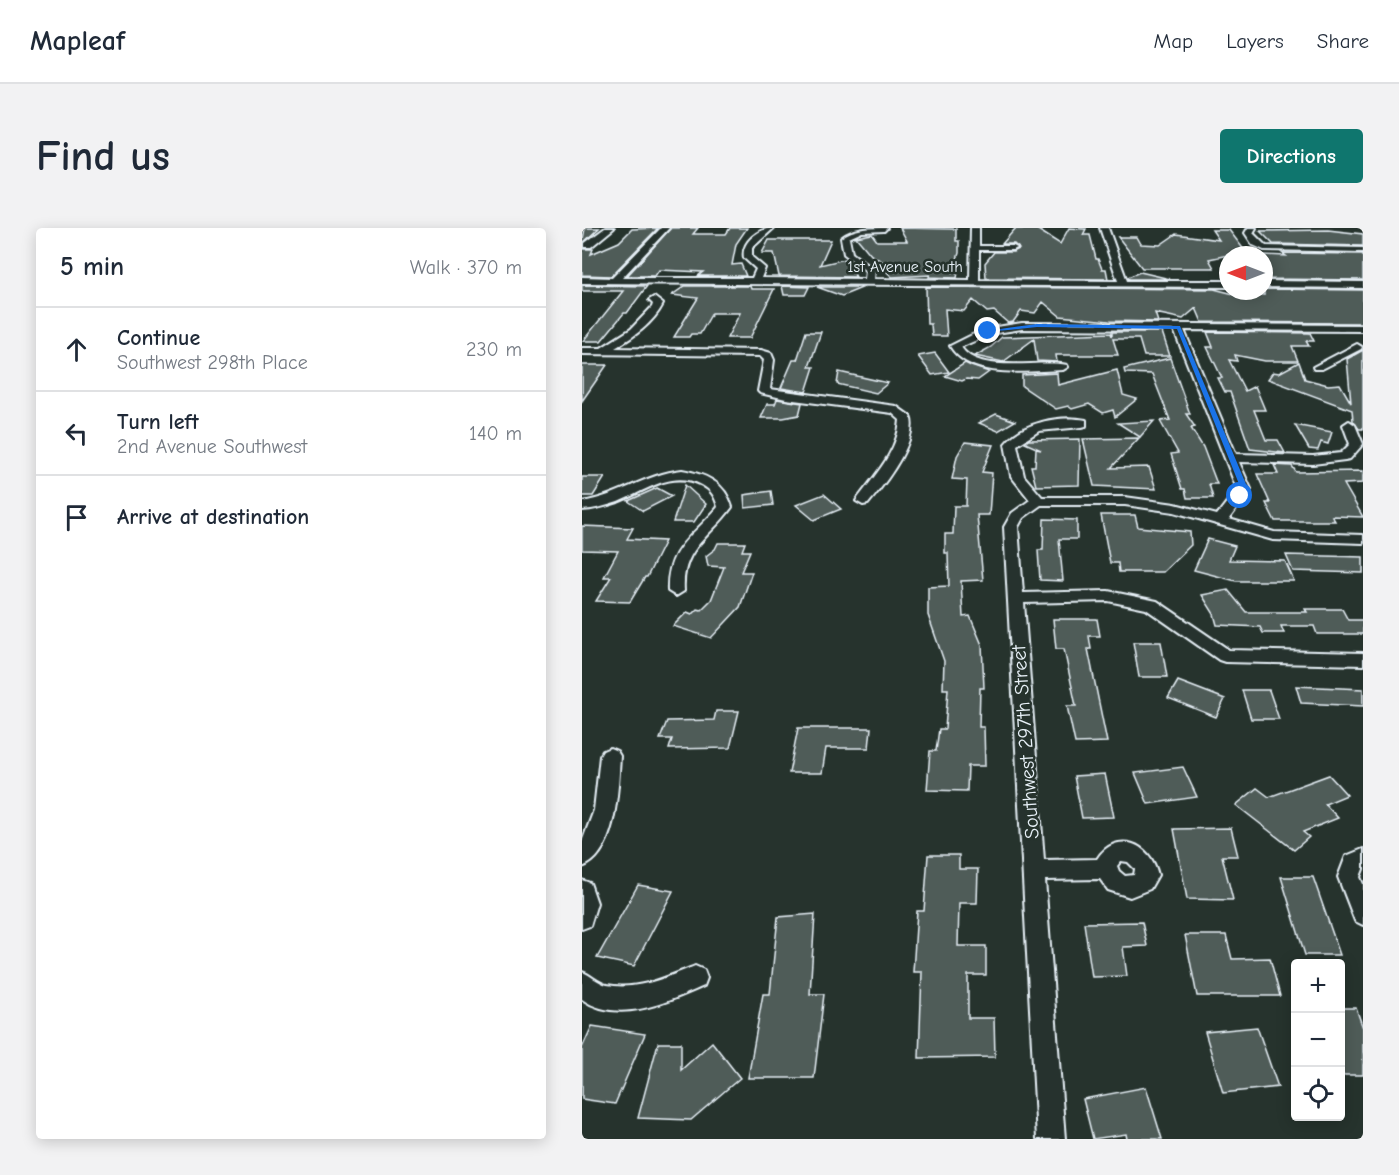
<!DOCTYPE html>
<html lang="en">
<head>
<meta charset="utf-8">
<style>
  body { margin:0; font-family:"Comic Neue",sans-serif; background:#f2f2f3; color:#1f2937 }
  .controls { position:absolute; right:18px; bottom:18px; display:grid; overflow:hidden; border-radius:6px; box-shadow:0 3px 15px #0003 }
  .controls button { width:54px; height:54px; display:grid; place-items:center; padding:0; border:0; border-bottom:2px solid #e0e1e3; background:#fff; color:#1f2937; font:30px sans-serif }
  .compass { position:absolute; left:637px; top:18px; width:54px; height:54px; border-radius:50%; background:#fff; box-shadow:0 3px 15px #0003; rotate:270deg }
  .stop { position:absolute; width:18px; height:18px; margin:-14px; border:4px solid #1a73e8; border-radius:50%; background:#fff }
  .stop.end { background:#1a73e8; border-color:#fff; box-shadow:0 2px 6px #0008 }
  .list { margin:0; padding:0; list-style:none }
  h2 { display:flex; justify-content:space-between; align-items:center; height:78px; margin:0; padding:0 24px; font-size:26px }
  h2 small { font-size:20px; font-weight:400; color:#747a83 }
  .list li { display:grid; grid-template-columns:39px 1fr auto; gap:18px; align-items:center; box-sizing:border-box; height:84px; padding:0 24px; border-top:2px solid #e0e1e3 }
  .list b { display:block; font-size:22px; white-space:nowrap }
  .list p { margin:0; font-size:20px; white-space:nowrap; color:#747a83 }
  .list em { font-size:20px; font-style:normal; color:#747a83 }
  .icon { flex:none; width:33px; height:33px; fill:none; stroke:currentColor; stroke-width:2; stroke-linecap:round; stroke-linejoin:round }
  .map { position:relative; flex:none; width:781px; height:911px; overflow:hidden; border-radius:6px }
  header { display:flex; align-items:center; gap:36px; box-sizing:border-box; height:84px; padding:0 30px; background:#fff; border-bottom:2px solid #e0e1e3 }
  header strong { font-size:28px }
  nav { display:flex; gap:33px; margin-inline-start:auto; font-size:21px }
  .intro { display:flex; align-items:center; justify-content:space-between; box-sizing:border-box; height:144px; padding:0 36px }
  h1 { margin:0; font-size:42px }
  .button { padding:15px 27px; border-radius:6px; background:#0f766e; color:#fff; font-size:21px; font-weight:700 }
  main { display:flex; gap:36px; padding:0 36px }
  aside { flex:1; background:#fff; border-radius:6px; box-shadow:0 3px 15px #0003 }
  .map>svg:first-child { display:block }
</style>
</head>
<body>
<header>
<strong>Mapleaf</strong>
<nav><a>Map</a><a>Layers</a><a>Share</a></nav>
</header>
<div class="intro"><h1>Find us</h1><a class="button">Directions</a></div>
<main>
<aside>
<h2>5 min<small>Walk · 370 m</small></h2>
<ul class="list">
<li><svg class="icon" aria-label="ahead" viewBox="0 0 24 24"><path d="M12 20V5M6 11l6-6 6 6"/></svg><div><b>Continue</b><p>Southwest 298th Place</p></div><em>230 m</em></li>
<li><svg class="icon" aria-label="left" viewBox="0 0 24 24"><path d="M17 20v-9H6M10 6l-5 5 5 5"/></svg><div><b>Turn left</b><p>2nd Avenue Southwest</p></div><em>140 m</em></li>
<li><svg class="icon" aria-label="arrive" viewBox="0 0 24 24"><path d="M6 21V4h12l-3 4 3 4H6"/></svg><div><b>Arrive at destination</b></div></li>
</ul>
</aside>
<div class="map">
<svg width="781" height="911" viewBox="0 0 781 911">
  <rect width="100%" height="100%" fill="#26332d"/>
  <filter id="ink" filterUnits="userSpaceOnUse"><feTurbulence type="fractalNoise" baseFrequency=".0167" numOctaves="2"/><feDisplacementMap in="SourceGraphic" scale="12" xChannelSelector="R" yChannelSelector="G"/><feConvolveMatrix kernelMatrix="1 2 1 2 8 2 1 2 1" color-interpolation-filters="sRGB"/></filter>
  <g filter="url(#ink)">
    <!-- building -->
    <g fill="#505c59" stroke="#e8f1f8" stroke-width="1.5">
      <polygon points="3,0 17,0 1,15 1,21 11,21 9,26 37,14 50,1 76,0 29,48 0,47 0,16"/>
      <polygon points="89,0 116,0 111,6 144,6 148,0 165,0 154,16 150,37 159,36 164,48 116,48 121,44 77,42 73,48 45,48"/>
      <polygon points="318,0 374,1 374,13 377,13 377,25 371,44 376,44 375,50 347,49 348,47 310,49 305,44 306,37 289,27 274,9 290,6 295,13 325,13"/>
      <polygon points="453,0 478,16 487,0 504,1 501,7 508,7 514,31 516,31 520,41 524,41 526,51 404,50 403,35 412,24 431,24 437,21 432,16 420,16 433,1"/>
      <polygon points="630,2 647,2 666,27 646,27 627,31 632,40 560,40 536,9 555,9 559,16 578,17 594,6 637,12"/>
      <polygon points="746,2 781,6 781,18 691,16 678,3"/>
      <polygon points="187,12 249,12 238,37 263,31 274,49 197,48 192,25 180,25"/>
      <polygon points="700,25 781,26 781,52 682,51 682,27 704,28"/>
      <polygon points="558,44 588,51 547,51 546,49"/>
      <polygon points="0,57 65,58 45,85 42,85 19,113 1,113 41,63 0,63"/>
      <polygon points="103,58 168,58 169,61 192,61 168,110 145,110 158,85 130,85 118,106 109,106 107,109 92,109 116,70 90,67"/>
      <polygon points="200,58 227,59 223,67 202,67"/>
      <polygon points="235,59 282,59 260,68"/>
      <polygon points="344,59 632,61 664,69 665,64 682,67 682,61 781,62 781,95 620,94 614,80 601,91 573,85 576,94 527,93 478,88 461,74 453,85 439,83 431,94 426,95 412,83 405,84 391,72 382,83 363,81 365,108 350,108 349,96 345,96"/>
      <polygon points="224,104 239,104 227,139 232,139 224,164 199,160 211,132 215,132"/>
      <polygon points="530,104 580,104 588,128 562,128 557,111 531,111 536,127 474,127 475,134 455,133 452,111 421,134 393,128 409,119 420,109 529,105 530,108"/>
      <polygon points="625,104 728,105 732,113 724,113 727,118 710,118 716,133 683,133 653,127 655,133 647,132 663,163 673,158 683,182 672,182 684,212 696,212 703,225 668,221 648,164 643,164 636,150 640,150 625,119 631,119"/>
      <polygon points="781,122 781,201 777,201 771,193 770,182 686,151 691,144 697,145 717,134 723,151 746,157 758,156 769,175 765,131"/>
      <polygon points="353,125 367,144 350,147 336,128"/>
      <polygon points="588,130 608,186 604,186 613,199 609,200 621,219 635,256 627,256 631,270 605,270 603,261 600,261 589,226 596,225 578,193 588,192 570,146 543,145 542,141"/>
      <polygon points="383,135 389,138 407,144 396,152 384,151 380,153 363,148"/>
      <polygon points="0,137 25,137 0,173"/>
      <polygon points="535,142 541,167 555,171 533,189 531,182 521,185 507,176 490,181 486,178 474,181 440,158 440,147 475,145 476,157"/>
      <polygon points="257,144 306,155 294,165 255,156"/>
      <polygon points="195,171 220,175 217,187 201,190 179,190 185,176 193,176"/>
      <polygon points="414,186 433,193 416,203 397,195"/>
      <polygon points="572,193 558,209 536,195"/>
      <polygon points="713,197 750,204 746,216 739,214 736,222 727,221"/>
      <polygon points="557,210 529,240 567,239 574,261 512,258 501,211"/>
      <polygon points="498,211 497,257 454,258 449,238 453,238 454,221 459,222 443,215 446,212"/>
      <polygon points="383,214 411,217 400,244 410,245 407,287 395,287 401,352 379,353 381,389 388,388 400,417 402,460 398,460 397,499 402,499 403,538 386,538 385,563 345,562 348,523 354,523 357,501 363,501 366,461 361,461 362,433 346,387 346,359 367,358 366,325 363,325 363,306 371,306 372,278 384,278 385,252 370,251 375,228"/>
      <polygon points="692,237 710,238 714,244 781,243 781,255 762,256 781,289 750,288 753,293 693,293 684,275 688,275 675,246 696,246"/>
      <polygon points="0,249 23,249 11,268 0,268"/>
      <polygon points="103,257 124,276 112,294 91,294"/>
      <polygon points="75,260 90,268 61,283 46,273"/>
      <polygon points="189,263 191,277 163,280 162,267"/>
      <polygon points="242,266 259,281 232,292 214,277"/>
      <polygon points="519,287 553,287 556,299 608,304 609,317 581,344 537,344 536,335 528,335"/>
      <polygon points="462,291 495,292 495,311 477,311 481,353 458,352 456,322 461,322"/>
      <polygon points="0,298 51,300 45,311 83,313 65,349 63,349 48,374 14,373 29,349 22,349 36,323 0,322"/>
      <polygon points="626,311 653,318 647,332 703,333 712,353 654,353 612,342"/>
      <polygon points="136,315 163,315 160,323 168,323 159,344 170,344 158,379 129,410 91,398 105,384 110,386 115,381 119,382 129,372 142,339 126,338 124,328 133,321"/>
      <polygon points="704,327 781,329 781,345 711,343"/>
      <polygon points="646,362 664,384 725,384 723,381 760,381 766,392 781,392 781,406 735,406 732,398 699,398 702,405 681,405 678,399 635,397 632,386 620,367"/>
      <polygon points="471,391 515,391 518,408 507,408 509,421 506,421 525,514 493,515 485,478 494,478 482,421 474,421"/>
      <polygon points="551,414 579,414 585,449 557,449"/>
      <polygon points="596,453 643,471 634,489 586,470"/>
      <polygon points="714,458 781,461 781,478 719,475"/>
      <polygon points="660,462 687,462 697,491 669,491"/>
      <polygon points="134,483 157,483 148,520 87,521 90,511 78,511 85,493 132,492"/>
      <polygon points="216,500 289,500 287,520 244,520 240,545 207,545"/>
      <polygon points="601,539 615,569 566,576 553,545"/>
      <polygon points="523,546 532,589 500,590 492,548"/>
      <polygon points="747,547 765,567 743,576 756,590 721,604 727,609 712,622 654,577 675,560 687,569"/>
      <polygon points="649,600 656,628 640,628 651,672 605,671 592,601"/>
      <polygon points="346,627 377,627 377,641 396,641 395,675 377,675 376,718 404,718 404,747 386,747 386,790 412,790 413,829 337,830 340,744 331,744 335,683 342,683"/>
      <polygon points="699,649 731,649 758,727 723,727"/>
      <polygon points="56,657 91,663 52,738 15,730"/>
      <polygon points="233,686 228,766 242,766 232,850 166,850 181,766 188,766 196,689"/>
      <polygon points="560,694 565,718 541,719 545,748 510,749 502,695"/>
      <polygon points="603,707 644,707 650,731 688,730 698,768 615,768"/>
      <polygon points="759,780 774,780 781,800 781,847 759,847"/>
      <polygon points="10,798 63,806 33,876 0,871 0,820"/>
      <polygon points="675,799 696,859 641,865 623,804"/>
      <polygon points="130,814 158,850 109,892 56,890 76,815 99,815 99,842"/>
      <polygon points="564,859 580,911 545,911 544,906 511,911 501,871"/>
    </g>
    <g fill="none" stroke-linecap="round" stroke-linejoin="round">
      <!-- minor casing -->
      <g stroke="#e8f1f8" stroke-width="4">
        <g id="minor">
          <polygon points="23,0 32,0 9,19 3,19 3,15"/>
          <path d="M79,0H87L40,50H170L174,41L162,30C159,14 177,0 192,0L170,20V29L183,40L179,50L283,51L284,43L262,26L259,10C271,0 289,0 305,0L302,3L280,4L267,10L270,25L293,42L292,51L388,52L389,0H397V18H431L435,20L431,22H397V52L536,53L518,0H526L545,53H646V59L0,55V49L30,50Z"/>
          <polygon points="666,0 674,0 671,5 684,18 781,20 781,24 682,22 671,17 663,5"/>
          <polygon points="682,53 781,54 781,60 682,59"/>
          <path d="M72,69L81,76C71,96 51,109 33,120L179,122L189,125L192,132L188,161L314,178L328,188C338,212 301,258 286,276L281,277L274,273C292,248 316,224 318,192L310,185L204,171L178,165L176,163L182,132L178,128L0,126V120H19L49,101L70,79L71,76L67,72Z"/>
          <path d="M440,95L781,97V103L602,102L654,226L731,228L759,225L768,216L761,197L767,193L773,197L781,216L768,231L763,232L731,236L657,234L669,261L647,291L692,304L781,307V315L691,312L592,284L543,277H459L441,290L436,299L441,365L526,363L575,373L647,422L781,425V437L643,434L637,432L564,381L526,373L442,375L462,632L515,631C534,601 569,615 576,647L568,661L548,669L526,662L518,651L463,652L483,911H455L422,299L430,285L448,272L429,248L423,216C440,194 478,187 504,192V198L500,199L457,203L435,217L442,248L460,269H543L593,276L635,287L655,261L592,102L440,101L408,106L379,119C396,147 457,131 485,137L486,139L481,142C447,143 388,152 368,118L402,101ZM539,633L546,634L553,641L552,647L543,648L537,643L535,638Z"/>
          <polygon points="775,116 780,119 779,121 740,141 732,141 731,139"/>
          <path d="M100,242C123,246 143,254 150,279C128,310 99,320 102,363L94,368L86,363C84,320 112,308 136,279C133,268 129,262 120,257C90,241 64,263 36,274C24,278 13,281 0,282V274C35,269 64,246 100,242Z"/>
          <path d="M28,520L35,523L38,528C36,559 35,627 0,639V614L12,582L18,528L21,523Z"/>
          <polygon points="781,621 781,641 778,649 781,656 781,697 773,693 756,649 764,628"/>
          <polygon points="0,652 8,655 15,675 8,698 0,701"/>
          <path d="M113,738L122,742L125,750L122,758C85,774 37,797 0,771V744C9,747 16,755 25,757C55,763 86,749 113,738Z"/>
        </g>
      </g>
      <!-- minor -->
      <use href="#minor" fill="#26332d" fill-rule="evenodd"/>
    </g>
  </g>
  <!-- route -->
  <polygon fill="#1a73e8" points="455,96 598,98 666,261 661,270 655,268 659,261 595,101 455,99 406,104 403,103"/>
  <g text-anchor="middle" stroke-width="5" stroke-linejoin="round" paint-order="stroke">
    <!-- far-street labels -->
    <g font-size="16" fill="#e8f1f8" stroke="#26332d">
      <text x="323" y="44">1st Avenue South</text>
    </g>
    <!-- street labels -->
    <g font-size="20" fill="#e8f1f8" stroke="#26332d">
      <text transform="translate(443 514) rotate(-94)" y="7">Southwest 297th Street</text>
    </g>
  </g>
</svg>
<div class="controls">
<button>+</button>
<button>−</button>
<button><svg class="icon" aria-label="locate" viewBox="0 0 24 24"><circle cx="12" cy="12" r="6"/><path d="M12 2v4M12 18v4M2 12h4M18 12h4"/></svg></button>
</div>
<svg class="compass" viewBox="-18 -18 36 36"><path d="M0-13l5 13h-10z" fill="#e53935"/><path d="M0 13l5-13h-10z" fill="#747a83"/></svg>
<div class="stop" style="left:658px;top:268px"></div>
<div class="stop end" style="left:406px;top:103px"></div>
</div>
</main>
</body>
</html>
